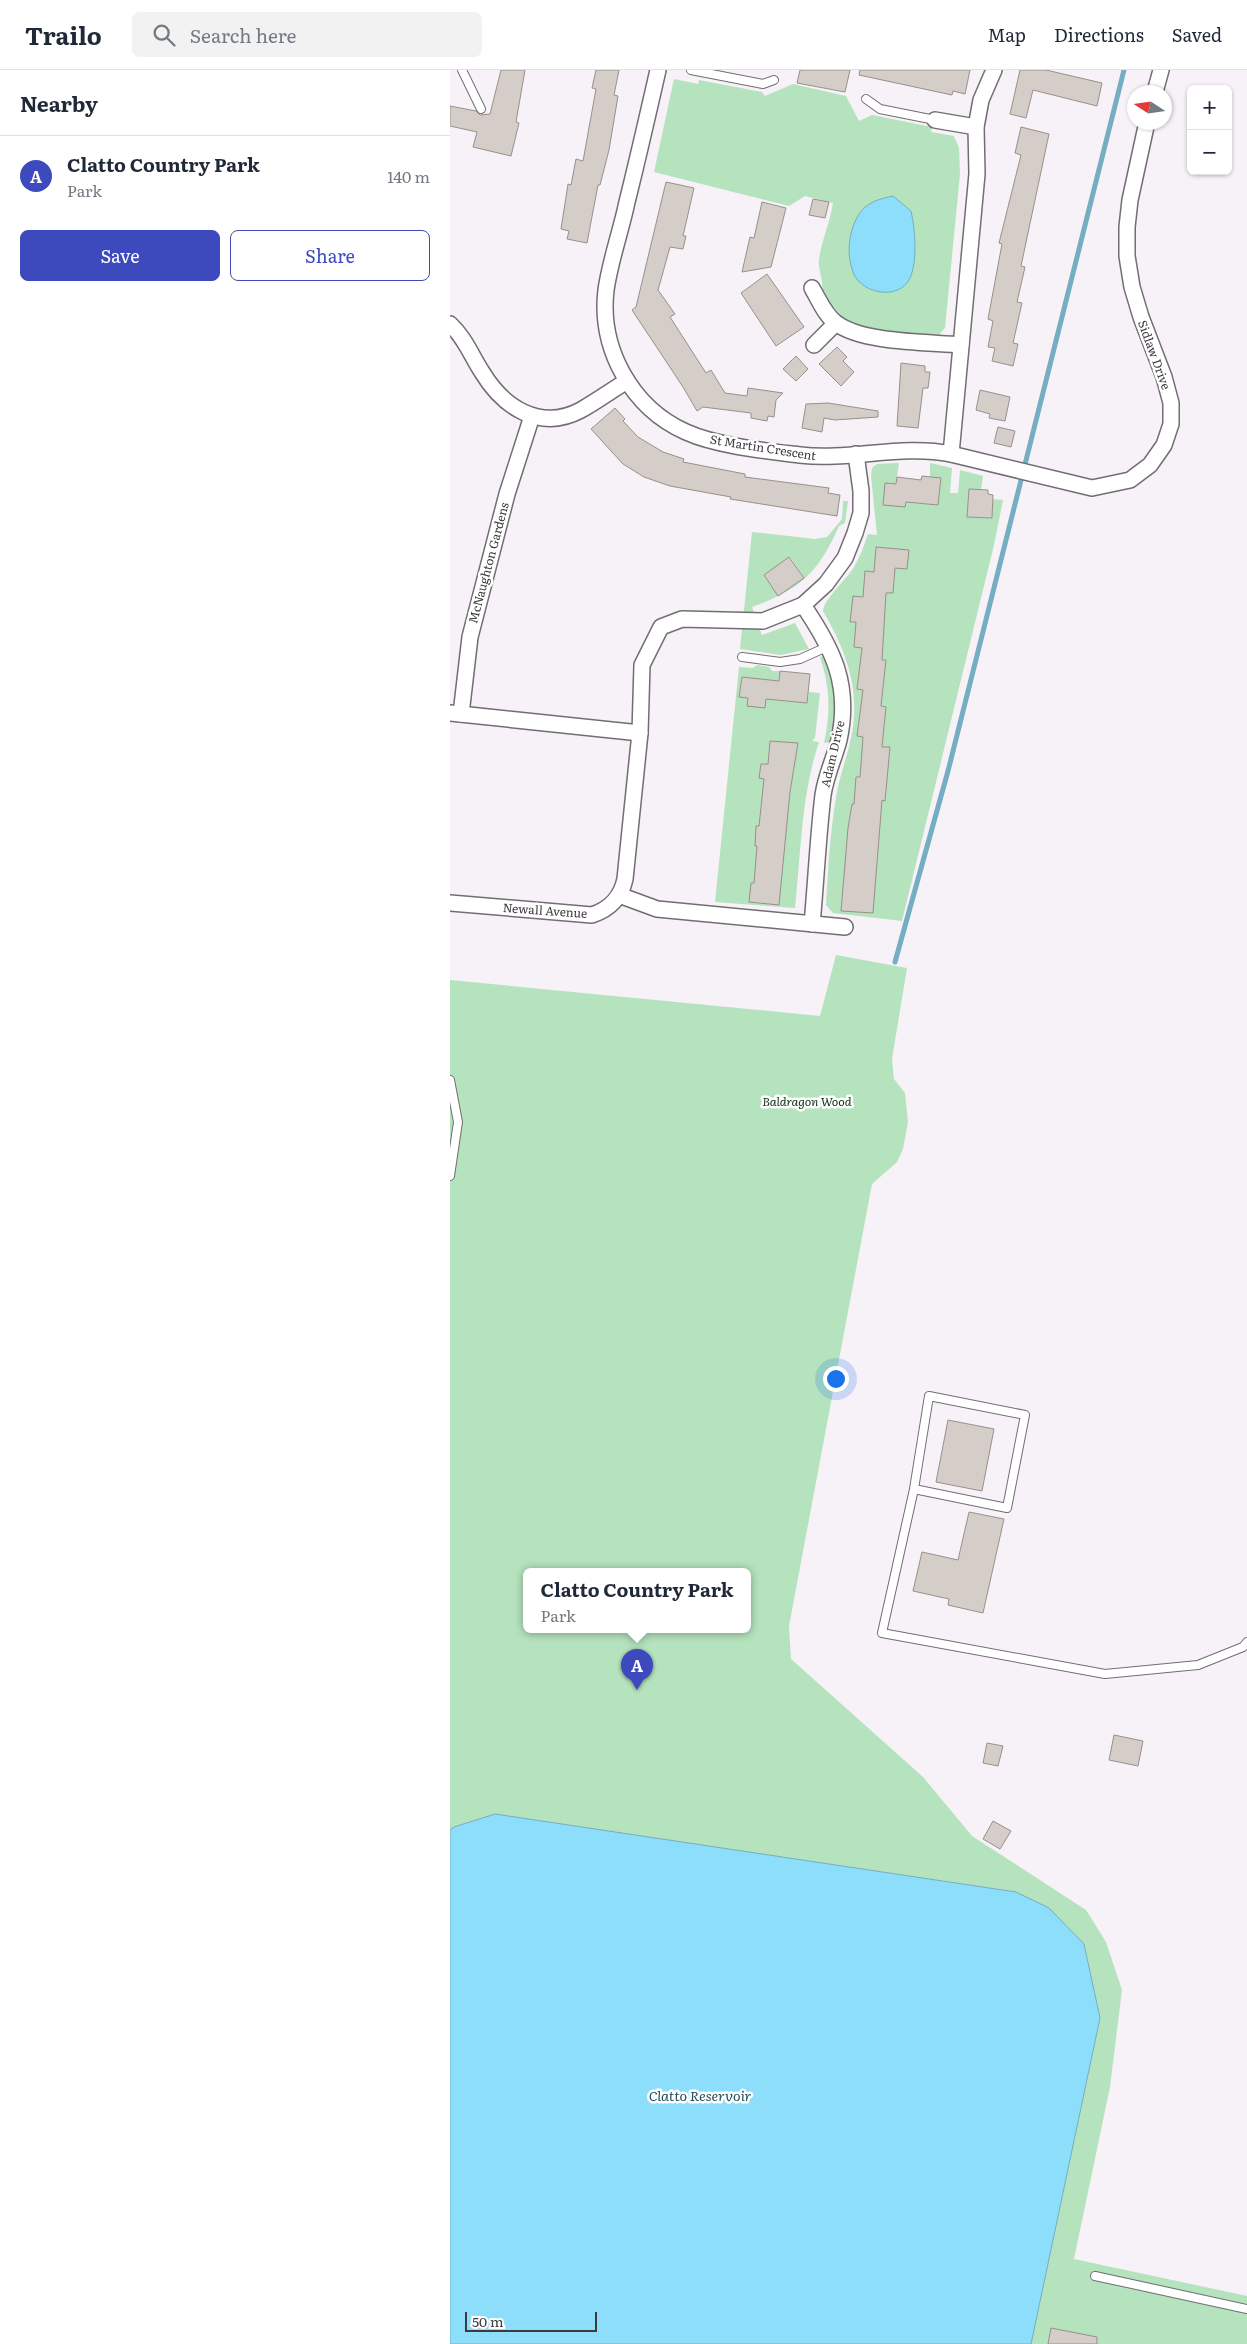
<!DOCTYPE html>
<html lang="en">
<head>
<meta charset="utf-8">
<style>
  body { margin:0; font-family:Literata,serif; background:#f2f2f3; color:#1f2937 }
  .controls { position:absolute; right:15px; top:15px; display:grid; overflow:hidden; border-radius:8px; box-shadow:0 1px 4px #0004 }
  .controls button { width:45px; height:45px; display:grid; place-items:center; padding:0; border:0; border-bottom:1px solid #e0e1e3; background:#fff; color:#1f2937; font:25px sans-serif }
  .compass { position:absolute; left:677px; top:15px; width:45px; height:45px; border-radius:50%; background:#fff; box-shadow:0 1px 4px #0004; rotate:282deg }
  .scale { position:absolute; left:15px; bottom:12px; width:132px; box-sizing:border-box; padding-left:5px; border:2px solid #3d3b3d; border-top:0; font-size:14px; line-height:18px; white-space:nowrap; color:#3d3b3d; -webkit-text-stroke:4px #fff; paint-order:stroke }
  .you { position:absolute; left:385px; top:1308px; width:18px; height:18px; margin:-12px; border:4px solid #fff; border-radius:50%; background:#1a73e8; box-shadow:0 0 0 8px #1a73e833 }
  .badge { display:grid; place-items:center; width:32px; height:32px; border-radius:50%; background:#3c4abe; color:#fff; font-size:16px; font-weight:700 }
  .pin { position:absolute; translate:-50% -41px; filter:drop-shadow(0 1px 2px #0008) }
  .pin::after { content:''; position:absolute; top:26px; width:18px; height:15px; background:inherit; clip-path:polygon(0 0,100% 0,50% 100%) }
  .popup { position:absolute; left:73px; top:1498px; width:228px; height:65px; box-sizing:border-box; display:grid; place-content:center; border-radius:8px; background:#fff; filter:drop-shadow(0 1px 4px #0005); font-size:16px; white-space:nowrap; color:#747a83 }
  .popup b { font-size:19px; color:#1f2937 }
  .popup::after { content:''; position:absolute; left:50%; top:100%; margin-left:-10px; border:10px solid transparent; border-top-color:#fff }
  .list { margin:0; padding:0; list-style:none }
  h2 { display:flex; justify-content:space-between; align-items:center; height:65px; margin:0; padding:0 20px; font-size:21px }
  h2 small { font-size:16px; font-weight:400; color:#747a83 }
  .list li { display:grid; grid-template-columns:32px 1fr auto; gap:15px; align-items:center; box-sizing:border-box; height:80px; padding:0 20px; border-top:1px solid #e0e1e3 }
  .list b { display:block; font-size:19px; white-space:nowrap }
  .list p { margin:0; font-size:16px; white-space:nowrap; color:#747a83 }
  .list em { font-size:16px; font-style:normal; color:#747a83 }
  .actions { display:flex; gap:10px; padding:15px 20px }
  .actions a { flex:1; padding:11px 0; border:1px solid #3c4abe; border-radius:8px; text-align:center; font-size:18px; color:#3c4abe }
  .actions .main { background:#3c4abe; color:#fff }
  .icon { flex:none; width:28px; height:28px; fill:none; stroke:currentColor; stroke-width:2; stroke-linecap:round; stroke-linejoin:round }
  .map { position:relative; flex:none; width:797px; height:2274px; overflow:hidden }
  header { display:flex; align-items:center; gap:30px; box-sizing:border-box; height:70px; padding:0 25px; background:#fff; border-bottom:1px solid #e0e1e3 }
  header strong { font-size:24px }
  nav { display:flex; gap:28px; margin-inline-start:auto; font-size:18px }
  .search { width:350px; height:45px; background:#f2f2f3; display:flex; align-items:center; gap:12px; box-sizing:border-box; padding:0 18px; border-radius:8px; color:#747a83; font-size:19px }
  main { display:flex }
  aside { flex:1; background:#fff }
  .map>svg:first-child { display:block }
</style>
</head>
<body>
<header>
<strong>Trailo</strong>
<div class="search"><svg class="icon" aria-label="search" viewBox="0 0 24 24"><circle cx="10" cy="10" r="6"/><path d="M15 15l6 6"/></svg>Search here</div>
<nav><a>Map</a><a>Directions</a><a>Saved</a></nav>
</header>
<main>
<aside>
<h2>Nearby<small></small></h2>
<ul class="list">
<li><span class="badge">A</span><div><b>Clatto Country Park</b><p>Park</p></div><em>140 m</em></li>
</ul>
<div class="actions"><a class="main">Save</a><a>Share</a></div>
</aside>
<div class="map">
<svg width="797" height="2274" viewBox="0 0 797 2274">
  <rect width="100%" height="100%" fill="#f7f1f8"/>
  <!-- green -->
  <g fill="#b5e3bd" fill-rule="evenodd">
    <path d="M224,9L248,14L249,10L312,22L315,26L343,14L396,26L409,51L422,45L482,57L481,62L504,66L509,78L510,104L495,258L489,265C449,263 375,268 372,212C371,204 368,197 369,189C372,170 380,152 383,133L355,126L339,136L204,102Z"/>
    <path d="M449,393L446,414L434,435L455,437L458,414L465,415L464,433L488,435L491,409L480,407V393L502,398L500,423H508L510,400L533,406L531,420L519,419L517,447L542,448L543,429L553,430L544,475L452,851L383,843L376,835C378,800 380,763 386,728C389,707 397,688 401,668C411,620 397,583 373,541C374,529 397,509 404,497C410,487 414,476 418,464L427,465L421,406L422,398L427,394ZM411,587L436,590L432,622L407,619ZM411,634L436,637L433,669L407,666Z"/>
    <path d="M393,431H398L395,453L389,456C369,502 350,520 302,537L312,565L345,553L359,579L331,585L290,579L302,462L365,469L377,467L392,449ZM340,487L354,507L328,525L314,505Z"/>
    <path d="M375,586C385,616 387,641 380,672L374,673C381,642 380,617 370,587Z"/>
    <path d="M307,595L319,597L322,601H330L327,630L357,633L359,622L370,623L365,668L362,671L369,672C351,725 351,783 345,838L265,832L289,597L303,598Z"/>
    <path d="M386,885L457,898L442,989L444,1009L455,1023L458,1052L453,1079L447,1092L422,1114L339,1556L341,1589L473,1707L522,1766L636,1840L656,1872L672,1920L660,2017L624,2189L797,2226V2274H0V910L370,946ZM77,1501H297V1559H77Z"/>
  </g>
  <!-- water -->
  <g fill="#8ddefb" stroke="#75adc2">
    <path d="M443,126L461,141C465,159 469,197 457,213C443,230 410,222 403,202C398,188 398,174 402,160C409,137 419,131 443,126Z"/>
    <polygon points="45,1744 566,1822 599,1838 634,1874 650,1948 581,2274 0,2274 0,1760 4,1757"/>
  </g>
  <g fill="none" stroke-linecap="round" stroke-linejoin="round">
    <!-- stream -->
    <polyline stroke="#75adc2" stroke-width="5" points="445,892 498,701 674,0"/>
  </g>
  <!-- building -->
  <g fill="#d5cec8" stroke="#97908b">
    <polygon points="51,0 75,0 66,52 69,53 61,86 23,77 27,62 0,56 0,36 26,41 30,45 40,44"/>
    <polygon points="146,0 169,0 164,25 168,26 159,80 150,115 148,115 137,173 117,169 119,161 111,159 118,114 121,115 126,89 133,91 146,19 142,18"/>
    <polygon points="350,0 400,0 395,22 347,13"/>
    <polygon points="410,0 520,0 515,24 503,21 502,25 409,5"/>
    <polygon points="570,0 596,0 652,13 647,36 583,20 576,48 560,44"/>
    <polygon points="571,57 599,64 571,196 575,197 567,232 572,233 563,273 568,274 563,296 542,291 545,278 538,277 543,251 538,249 552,174 549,173 571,85 565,83"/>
    <polygon points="216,112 244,118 233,166 236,166 233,179 220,177 208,220 225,244 220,247 256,303 261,300 275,323 297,326 298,318 333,323 326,330 324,347 318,346 317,351 301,348 301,343 253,337 247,341 233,317 182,240 186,237"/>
    <polygon points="363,129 379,132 375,148 359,145"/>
    <polygon points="312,132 336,138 321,197 292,202 300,167 304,168"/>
    <polygon points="317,204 354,257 326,276 291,223"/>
    <polygon points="387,277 397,287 393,291 404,302 391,316 369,294"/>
    <polygon points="346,286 358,299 346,311 333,299"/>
    <polygon points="451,293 475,296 475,302 480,302 478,318 473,318 468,358 447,356"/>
    <polygon points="530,320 560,327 555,351 539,348 540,344 526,340"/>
    <polygon points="378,333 428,341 428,347 385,350 374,348 372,362 352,358 356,334"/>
    <polygon points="165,338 175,349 173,351 188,367 213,382 234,389 233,392 295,404 295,407 379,418 378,423 390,425 387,446 280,429 281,427 220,416 194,407 173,394 141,359"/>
    <polygon points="548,357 565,361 561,377 544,373"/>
    <polygon points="472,406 491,408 488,435 456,432 455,437 433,435 435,413 446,414 447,407 471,410"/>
    <polygon points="519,419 538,420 538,424 543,425 542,448 517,447"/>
    <polygon points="426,477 459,480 457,499 445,498 443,523 436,523 432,590 436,590 431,636 436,637 432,677 440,677 435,731 432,730 423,843 391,841 398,758 402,734 404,734 406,707 410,707 413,667 407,666 413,620 407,619 412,578 404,577 406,552 400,552 403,526 413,527 415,501 424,502"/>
    <polygon points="339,487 354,508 328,526 314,505"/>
    <polygon points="330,601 360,604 357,633 316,629 315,638 297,636 298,628 289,627 292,607 329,611"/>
    <polygon points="320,671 348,673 340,722 329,835 299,832 301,813 304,813 307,776 305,776 306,756 309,756 314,709 309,708 311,694 318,694"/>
    <polygon points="498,1350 544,1359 532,1421 486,1412"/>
    <polygon points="519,1442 554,1449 533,1543 498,1535 499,1529 463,1521 472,1482 508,1490"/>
    <polygon points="664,1665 693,1671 688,1696 659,1690"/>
    <polygon points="537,1673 553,1676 548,1696 533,1693"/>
    <polygon points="543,1751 561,1761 550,1779 533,1769"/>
    <polygon points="601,2258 647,2267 647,2274 598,2274"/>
  </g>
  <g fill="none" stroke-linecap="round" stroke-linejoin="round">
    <!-- service casing -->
    <g stroke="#726d73" stroke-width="10">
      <g id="service">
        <polyline points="12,0 31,39"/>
        <polyline points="241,0 313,14 324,10"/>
        <polyline points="416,29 430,39 485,50"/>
        <polyline points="292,587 330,592 350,589 379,576"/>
        <polyline points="0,1010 8,1052 0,1106"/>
        <polyline points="464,1419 557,1438 575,1345 479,1326 464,1419 432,1563 655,1604 748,1595 793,1577 797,1572"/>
        <polyline points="645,2206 797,2239"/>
      </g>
    </g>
    <!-- minor casing -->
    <g stroke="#726d73" stroke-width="18">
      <g id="minor">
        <path d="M208,0C198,44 188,88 177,132C171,161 160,191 156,220C149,279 182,338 236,362C267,376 317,381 350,385C400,391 451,374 501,384L527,104L526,57L531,30L544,0"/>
        <polyline points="705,22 711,0"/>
        <polyline points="485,50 526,57"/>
        <path d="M362,218C369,230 375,245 386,253C412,273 478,272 511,275"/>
        <path d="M0,254C15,268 21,285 32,302C53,337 90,362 131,340C147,331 162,320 177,311"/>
        <polyline points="364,275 386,253"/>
        <polyline points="501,384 642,418 680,410 700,395 714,375 721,354 721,333 714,307 691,247 682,217 677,186 677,157 680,130 697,52"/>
        <path d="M353,535C383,579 401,615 389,670C384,689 376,705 373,725C368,767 366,811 362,854"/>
        <polyline points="0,643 190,663"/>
        <polyline points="11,644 20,567 57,424 82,346"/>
        <polyline points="169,825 207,839 395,857"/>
        <path d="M0,833L142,845C160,839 171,828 175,809L190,663L192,595L211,557L232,549L313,551L353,535L376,514L395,488L405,463L411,443V421L406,384"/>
      </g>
    </g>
    <!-- service -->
    <use href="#service" stroke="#fff" stroke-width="8"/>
    <!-- minor -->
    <use href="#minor" stroke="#fff" stroke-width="15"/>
  </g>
  <g text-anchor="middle" stroke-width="5" stroke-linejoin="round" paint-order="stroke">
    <!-- street labels -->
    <g font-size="12" fill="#3d3b3d" stroke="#fff">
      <text transform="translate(704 285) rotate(70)" y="4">Sidlaw Drive</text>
      <text transform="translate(313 378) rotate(9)" y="4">St Martin Crescent</text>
      <text transform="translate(39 493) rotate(-75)" y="4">McNaughton Gardens</text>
      <text transform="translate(383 684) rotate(-77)" y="4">Adam Drive</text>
      <text transform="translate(95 841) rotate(4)" y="4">Newall Avenue</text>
    </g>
    <!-- park labels -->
    <g font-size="12" font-style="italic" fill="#12311a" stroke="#fff">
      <text x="357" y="1036">Baldragon Wood</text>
    </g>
    <!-- water labels -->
    <g font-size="14" font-style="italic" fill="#1e4d5c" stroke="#fff">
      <text x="250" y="2031">Clatto Reservoir</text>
    </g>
  </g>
</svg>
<div class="controls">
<button>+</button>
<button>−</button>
</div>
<svg class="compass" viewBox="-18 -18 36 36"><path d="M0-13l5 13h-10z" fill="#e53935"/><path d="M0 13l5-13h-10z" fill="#747a83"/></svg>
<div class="scale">50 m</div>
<div class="you"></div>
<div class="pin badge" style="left:187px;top:1620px">A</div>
<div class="popup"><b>Clatto Country Park</b>Park</div>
</div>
</main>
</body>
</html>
